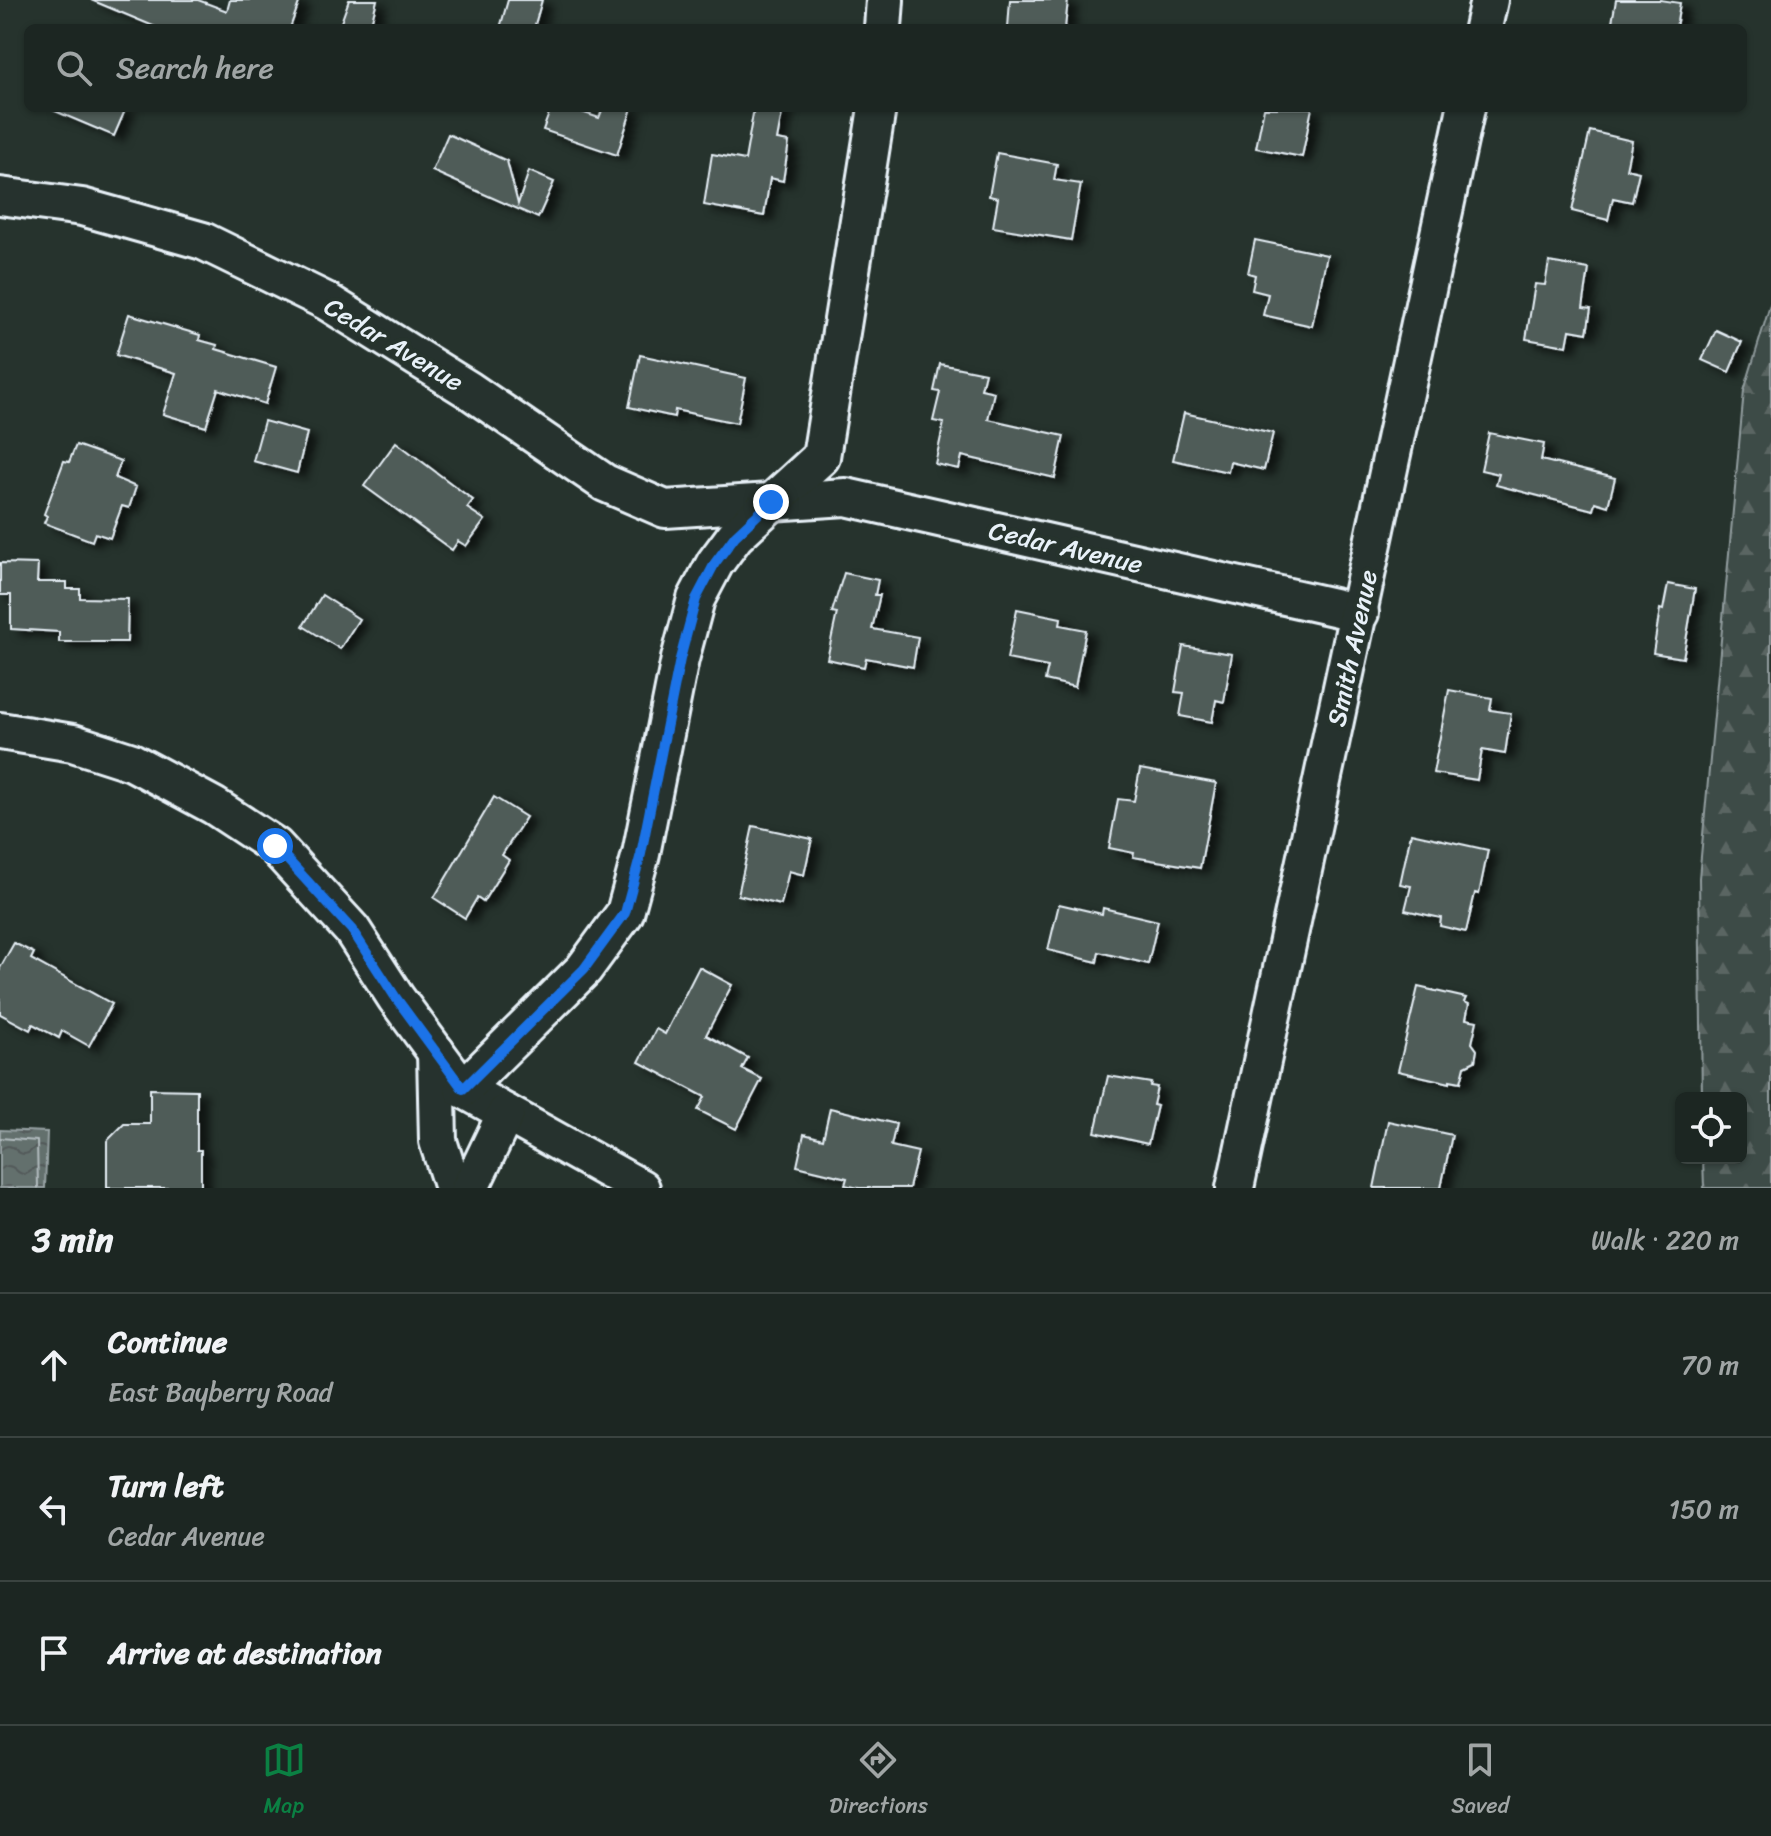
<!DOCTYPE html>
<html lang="en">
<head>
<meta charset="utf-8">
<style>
  body { margin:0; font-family:Sriracha,sans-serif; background:#29322f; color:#f1f3f6 }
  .controls { position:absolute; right:24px; bottom:24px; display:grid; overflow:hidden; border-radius:12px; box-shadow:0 2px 6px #0004 }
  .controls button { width:72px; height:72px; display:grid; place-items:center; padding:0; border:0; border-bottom:2px solid #3a4340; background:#1c2622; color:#f1f3f6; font:40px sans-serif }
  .stop { position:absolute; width:24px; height:24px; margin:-18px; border:6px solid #1a73e8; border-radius:50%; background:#fff }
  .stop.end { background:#1a73e8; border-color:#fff; box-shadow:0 2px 8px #0008 }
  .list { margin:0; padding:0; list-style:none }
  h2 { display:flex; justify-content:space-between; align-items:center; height:104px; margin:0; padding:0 32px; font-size:34px }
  h2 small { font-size:26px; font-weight:400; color:#a0a5a5 }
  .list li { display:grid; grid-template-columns:52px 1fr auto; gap:24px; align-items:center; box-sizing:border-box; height:144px; padding:0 32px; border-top:2px solid #3a4340 }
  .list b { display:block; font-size:30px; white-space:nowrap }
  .list p { margin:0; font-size:26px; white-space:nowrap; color:#a0a5a5 }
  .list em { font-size:26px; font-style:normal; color:#a0a5a5 }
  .icon { flex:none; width:44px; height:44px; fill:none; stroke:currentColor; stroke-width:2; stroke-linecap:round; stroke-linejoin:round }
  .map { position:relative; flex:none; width:1771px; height:1188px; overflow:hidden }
  .search { position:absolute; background:#1c2622; box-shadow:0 2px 6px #0004; left:24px; right:24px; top:24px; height:88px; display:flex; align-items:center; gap:20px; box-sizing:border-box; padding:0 28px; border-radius:12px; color:#a0a5a5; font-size:30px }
  .sheet { height:536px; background:#1c2622 }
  nav { display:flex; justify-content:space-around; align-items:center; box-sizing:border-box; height:112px; border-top:2px solid #3a4340; background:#1c2622; font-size:22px; color:#a0a5a5 }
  nav a { display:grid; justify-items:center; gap:4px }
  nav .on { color:#0b8043 }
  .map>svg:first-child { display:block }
</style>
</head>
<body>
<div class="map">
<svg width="1771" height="1188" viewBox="0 0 1771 1188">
  <defs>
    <pattern id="forest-firs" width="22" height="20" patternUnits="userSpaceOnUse" patternTransform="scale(2)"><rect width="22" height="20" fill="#3e4b47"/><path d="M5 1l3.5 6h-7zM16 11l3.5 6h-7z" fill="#5a6562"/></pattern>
    <pattern id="water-waves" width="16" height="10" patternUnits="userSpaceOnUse" patternTransform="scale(2)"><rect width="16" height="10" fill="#636f6d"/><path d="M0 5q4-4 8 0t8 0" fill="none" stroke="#535a5a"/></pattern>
    <filter id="shadow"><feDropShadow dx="9" dy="5" stdDeviation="4" flood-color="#0009"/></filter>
  </defs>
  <rect width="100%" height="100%" fill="#26332d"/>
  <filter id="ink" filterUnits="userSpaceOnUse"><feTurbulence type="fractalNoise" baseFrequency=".0125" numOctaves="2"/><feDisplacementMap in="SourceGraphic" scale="16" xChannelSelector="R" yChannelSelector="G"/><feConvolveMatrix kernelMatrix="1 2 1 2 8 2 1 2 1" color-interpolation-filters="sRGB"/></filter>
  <g filter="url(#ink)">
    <!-- forest -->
    <polygon fill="url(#forest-firs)" stroke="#939ea0" stroke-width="2" points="1771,302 1771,1188 1704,1188 1703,1158 1741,1158 1741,1098 1702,1098 1699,878 1744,391"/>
    <!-- water -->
    <polygon fill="url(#water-waves)" stroke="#98a3a5" stroke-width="2" points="0,1130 47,1132 45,1188 0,1188"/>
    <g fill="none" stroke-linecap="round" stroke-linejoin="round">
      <!-- shore -->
      <polyline stroke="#b3bdc0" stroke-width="2" points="0,1138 37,1141 38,1188"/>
    </g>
    <!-- building -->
    <g fill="#505c59" stroke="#e8f1f8" stroke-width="2" filter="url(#shadow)">
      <polygon points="91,0 198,0 227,11 230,0 300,0 290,28 158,28"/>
      <polygon points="349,0 377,0 370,28 339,28"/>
      <polygon points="508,0 542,0 534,28 500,28"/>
      <polygon points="1010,0 1068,0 1065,28 1008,28"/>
      <polygon points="1616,0 1660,0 1680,3 1676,28 1611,28"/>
      <polygon points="48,108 126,108 114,136"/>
      <polygon points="551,108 570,108 599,118 603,108 632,108 617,155 543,130"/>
      <polygon points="754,108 783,108 777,140 789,142 783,181 770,178 764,216 704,205 712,154 745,160"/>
      <polygon points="1264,108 1312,108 1302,157 1256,148"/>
      <polygon points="1590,131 1632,141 1626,169 1639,172 1632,202 1613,198 1608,220 1572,211"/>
      <polygon points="448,134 507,161 518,204 529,171 554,182 538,218 432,171"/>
      <polygon points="997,153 1057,164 1054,180 1081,184 1071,240 993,227 998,198 989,196"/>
      <polygon points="1255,240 1327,255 1312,326 1263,315 1268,294 1252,290 1255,275 1248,273"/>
      <polygon points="1549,262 1589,269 1583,308 1591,309 1587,333 1570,330 1567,346 1526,339 1535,284 1545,285"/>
      <polygon points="129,314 200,335 199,340 217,345 216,349 276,367 265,404 218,389 206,427 163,414 176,373 116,355"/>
      <polygon points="1716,330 1742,342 1729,372 1702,360"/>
      <polygon points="640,355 746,378 737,423 675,410 674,417 629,407"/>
      <polygon points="940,364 985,373 981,389 994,392 988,419 1064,436 1055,478 962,456 959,469 935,464 944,423 933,421 940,392 934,391"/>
      <polygon points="1184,413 1273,433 1264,470 1230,462 1228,472 1173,460"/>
      <polygon points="264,421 307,433 297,473 253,461"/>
      <polygon points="1489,433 1544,444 1541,460 1615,478 1608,506 1595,502 1593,510 1496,485 1499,474 1481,470"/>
      <polygon points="396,442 473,500 467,508 485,520 466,546 458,541 452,550 364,486"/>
      <polygon points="76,445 121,461 115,478 136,487 129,508 122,506 110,538 95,533 92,541 44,523 47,516 44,514 64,461 69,462"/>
      <polygon points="0,563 38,564 37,582 67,582 67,589 80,589 80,598 128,599 127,642 59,642 59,632 11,629 11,595 0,595"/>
      <polygon points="844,573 878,580 875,595 880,595 872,629 918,637 913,667 866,658 864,667 827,659 837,613 832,612"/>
      <polygon points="1668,584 1695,589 1683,658 1653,653 1660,609 1663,610"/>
      <polygon points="322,595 359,619 340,649 303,626"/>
      <polygon points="1017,609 1061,618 1060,625 1086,630 1075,687 1045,680 1048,667 1007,659"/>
      <polygon points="1183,646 1232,654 1224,702 1216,700 1212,722 1180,716 1184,693 1175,692"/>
      <polygon points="1449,690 1492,698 1490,710 1511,713 1505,754 1482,750 1477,780 1433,773"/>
      <polygon points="1140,769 1216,783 1200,868 1133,857 1134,853 1109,848 1118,799 1134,801"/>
      <polygon points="494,797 526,817 502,855 509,860 483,902 477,898 465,918 434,898"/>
      <polygon points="753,826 812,839 804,875 789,871 781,905 738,895"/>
      <polygon points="1411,833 1488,850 1479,894 1475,893 1466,932 1440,926 1441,918 1405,910 1411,886 1400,884"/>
      <polygon points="1059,904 1102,914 1103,908 1158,921 1148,964 1099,952 1097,962 1048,950"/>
      <polygon points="14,943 34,953 31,959 112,1004 89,1046 62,1031 59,1038 33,1024 30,1030 0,1014 0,968"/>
      <polygon points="699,967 732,985 706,1035 748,1058 742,1069 762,1079 736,1129 698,1110 705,1097 639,1062 656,1029 665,1034"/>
      <polygon points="1418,987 1466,998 1464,1002 1469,1004 1466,1019 1477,1021 1472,1043 1477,1050 1475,1061 1465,1066 1461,1082 1450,1080 1450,1083 1398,1071"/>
      <polygon points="1108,1076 1151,1083 1150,1086 1157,1087 1153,1105 1157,1106 1148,1144 1095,1132"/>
      <polygon points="150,1089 197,1090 197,1150 201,1150 201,1188 107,1188 107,1141 124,1124 150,1124"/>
      <polygon points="830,1108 896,1124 891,1146 918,1152 909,1188 859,1188 845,1185 847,1178 797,1166 804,1134 823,1139"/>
      <polygon points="1388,1121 1452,1135 1441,1188 1374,1188"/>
    </g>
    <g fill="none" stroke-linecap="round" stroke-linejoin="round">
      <!-- minor casing -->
      <g stroke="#e8f1f8" stroke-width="42">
        <g id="minor">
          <polyline points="883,28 885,0"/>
          <polyline points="1483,28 1489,0"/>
          <polyline points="0,196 82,207 203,241 326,301 469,390 605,483 665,509 846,497 1360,613"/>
          <polyline points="0,731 73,743 132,762 214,806 275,846 352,930 396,998 463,1089 641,1188"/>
          <polyline points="436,1052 438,1141 453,1188"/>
          <polyline points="463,1089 584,969 625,913 641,854 680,659 696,599 715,563 735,536 821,457 877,108"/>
          <polyline points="470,1188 506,1113"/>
          <polyline points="1235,1188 1466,108"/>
        </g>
      </g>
      <!-- minor -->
      <use href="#minor" stroke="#26332d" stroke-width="36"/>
    </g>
  </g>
  <g fill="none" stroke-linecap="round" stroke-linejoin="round" filter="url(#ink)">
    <!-- route -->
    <polyline stroke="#1a73e8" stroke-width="10" points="275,846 352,930 396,998 463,1089 584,969 625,913 641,854 680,659 696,599 715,563 735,536 771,502"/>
  </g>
  <g text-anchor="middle" stroke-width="8" stroke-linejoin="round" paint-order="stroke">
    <!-- street labels -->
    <g font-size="26" fill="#e8f1f8" stroke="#26332d">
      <text transform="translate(394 344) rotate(31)" y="9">Cedar Avenue</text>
      <text transform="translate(1066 547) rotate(13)" y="9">Cedar Avenue</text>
      <text transform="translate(1352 648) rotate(-78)" y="9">Smith Avenue</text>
    </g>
  </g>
</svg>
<div class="controls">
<button><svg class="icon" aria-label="locate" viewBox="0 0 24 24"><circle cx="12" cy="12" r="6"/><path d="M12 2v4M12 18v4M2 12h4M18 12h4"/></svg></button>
</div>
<div class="stop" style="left:275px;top:846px"></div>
<div class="stop end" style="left:771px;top:502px"></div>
<div class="search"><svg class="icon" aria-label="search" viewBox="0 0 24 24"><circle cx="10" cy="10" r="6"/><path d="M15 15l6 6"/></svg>Search here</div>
</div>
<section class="sheet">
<h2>3 min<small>Walk · 220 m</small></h2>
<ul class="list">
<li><svg class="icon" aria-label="ahead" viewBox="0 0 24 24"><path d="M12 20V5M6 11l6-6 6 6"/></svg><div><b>Continue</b><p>East Bayberry Road</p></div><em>70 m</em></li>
<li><svg class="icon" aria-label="left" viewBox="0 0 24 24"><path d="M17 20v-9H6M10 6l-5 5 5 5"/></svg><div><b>Turn left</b><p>Cedar Avenue</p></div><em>150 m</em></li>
<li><svg class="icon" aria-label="arrive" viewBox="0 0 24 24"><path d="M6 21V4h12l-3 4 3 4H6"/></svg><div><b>Arrive at destination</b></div></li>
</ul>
</section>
<nav>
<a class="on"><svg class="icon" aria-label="map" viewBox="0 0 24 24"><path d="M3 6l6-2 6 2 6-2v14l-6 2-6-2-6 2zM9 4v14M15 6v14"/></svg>Map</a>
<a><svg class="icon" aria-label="directions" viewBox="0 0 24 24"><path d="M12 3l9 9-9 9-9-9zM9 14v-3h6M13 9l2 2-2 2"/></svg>Directions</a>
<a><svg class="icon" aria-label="saved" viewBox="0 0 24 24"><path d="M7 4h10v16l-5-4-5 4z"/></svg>Saved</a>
</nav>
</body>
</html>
